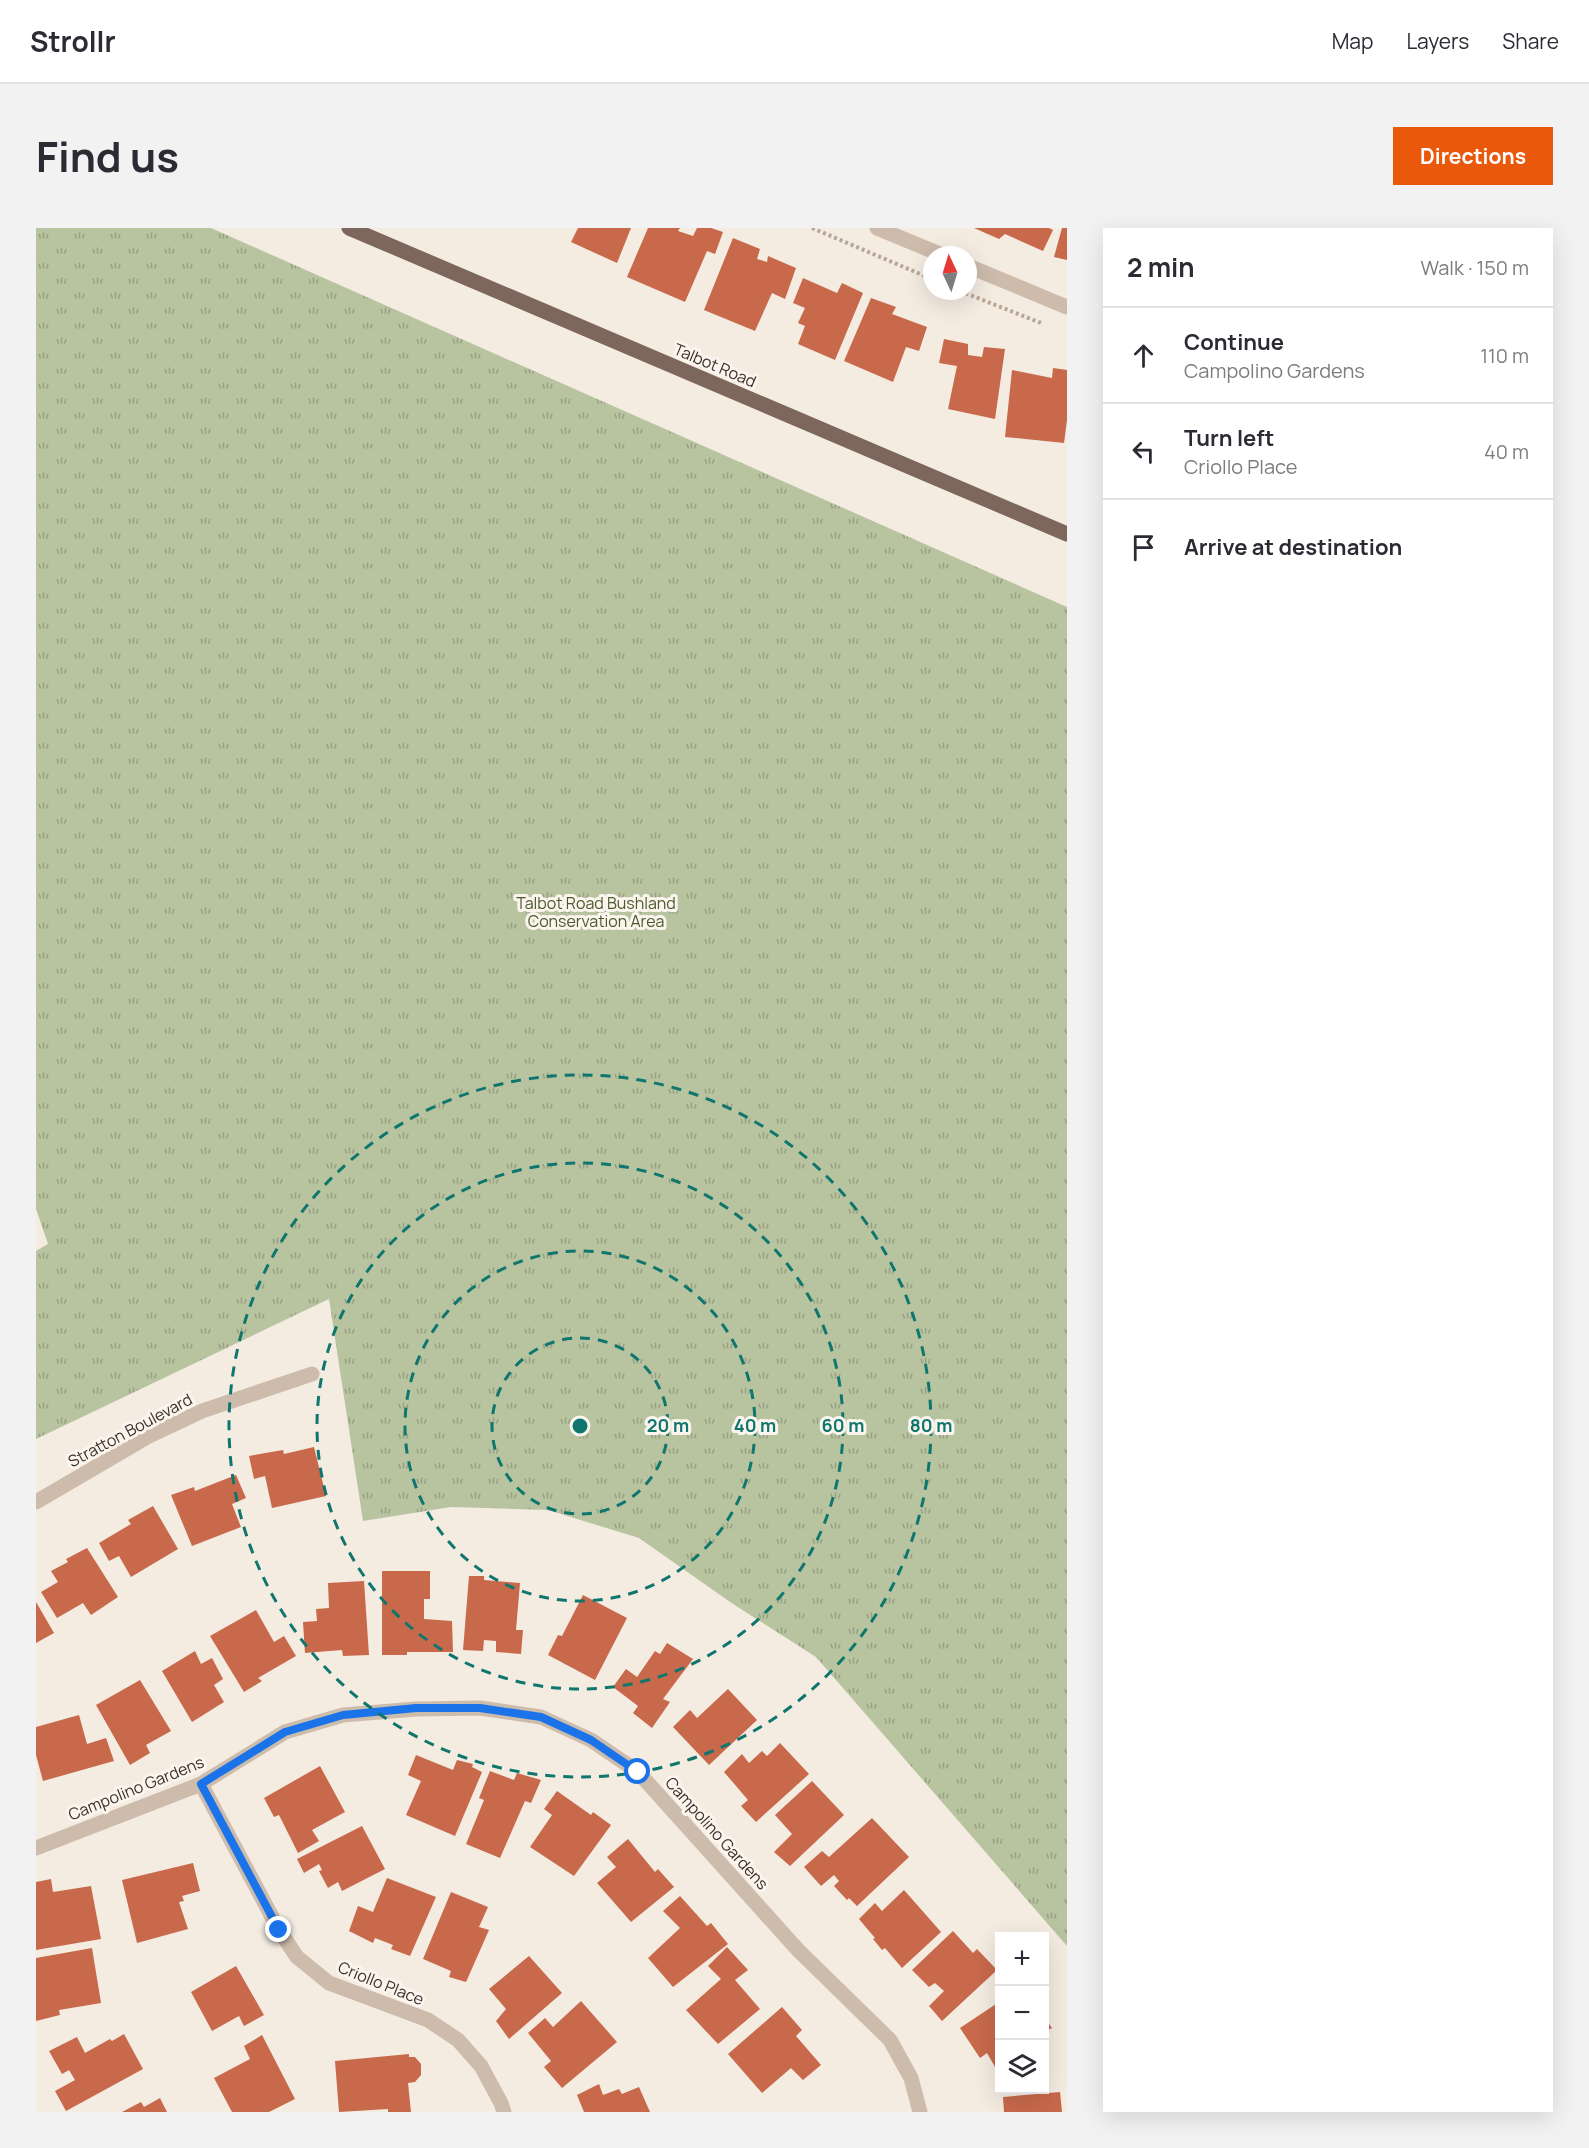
<!DOCTYPE html>
<html lang="en">
<head>
<meta charset="utf-8">
<style>
  body { margin:0; font-family:Manrope,sans-serif; background:#f2f2f3; color:#2b2b33 }
  .controls { position:absolute; right:18px; bottom:18px; display:grid; overflow:hidden; border-radius:0px; box-shadow:0 6px 24px #0002 }
  .controls button { width:54px; height:54px; display:grid; place-items:center; padding:0; border:0; border-bottom:2px solid #e1e1e2; background:#fff; color:#2b2b33; font:30px sans-serif }
  .compass { position:absolute; left:887px; top:18px; width:54px; height:54px; border-radius:50%; background:#fff; box-shadow:0 6px 24px #0002; rotate:356deg }
  .stop { position:absolute; width:18px; height:18px; margin:-14px; border:4px solid #1a73e8; border-radius:50%; background:#fff }
  .stop.end { background:#1a73e8; border-color:#fff; box-shadow:0 2px 6px #0008 }
  .list { margin:0; padding:0; list-style:none }
  h2 { display:flex; justify-content:space-between; align-items:center; height:78px; margin:0; padding:0 24px; font-size:26px }
  h2 small { font-size:20px; font-weight:400; color:#7c7c81 }
  .list li { display:grid; grid-template-columns:39px 1fr auto; gap:18px; align-items:center; box-sizing:border-box; height:96px; padding:0 24px; border-top:2px solid #e1e1e2 }
  .list b { display:block; font-size:22px; white-space:nowrap }
  .list p { margin:0; font-size:20px; white-space:nowrap; color:#7c7c81 }
  .list em { font-size:20px; font-style:normal; color:#7c7c81 }
  .icon { flex:none; width:33px; height:33px; fill:none; stroke:currentColor; stroke-width:2; stroke-linecap:round; stroke-linejoin:round }
  .map { position:relative; flex:none; width:1031px; height:1884px; overflow:hidden; border-radius:0px }
  header { display:flex; align-items:center; gap:36px; box-sizing:border-box; height:84px; padding:0 30px; background:#fff; border-bottom:2px solid #e1e1e2 }
  header strong { font-size:28px }
  nav { display:flex; gap:33px; margin-inline-start:auto; font-size:21px }
  .intro { display:flex; align-items:center; justify-content:space-between; box-sizing:border-box; height:144px; padding:0 36px }
  h1 { margin:0; font-size:42px }
  .button { padding:15px 27px; border-radius:0px; background:#ea580c; color:#fff; font-size:21px; font-weight:700 }
  main { display:flex; gap:36px; padding:0 36px }
  aside { flex:1; background:#fff; border-radius:0px; box-shadow:0 6px 24px #0002 }
  .map>svg:first-child { display:block }
</style>
</head>
<body>
<header>
<strong>Strollr</strong>
<nav><a>Map</a><a>Layers</a><a>Share</a></nav>
</header>
<div class="intro"><h1>Find us</h1><a class="button">Directions</a></div>
<main>
<div class="map">
<svg width="1031" height="1884" viewBox="0 0 1031 1884">
  <defs>
    <pattern id="park-tufts" width="24" height="20" patternUnits="userSpaceOnUse" patternTransform="scale(1.5)"><rect width="24" height="20" fill="#b8c4a0"/><path d="M3 7l-1-3M5 7V3M7 7l1-3M15 17l-1-3M17 17v-4M19 17l1-3" fill="none" stroke="#97a083"/></pattern>
  </defs>
  <rect width="100%" height="100%" fill="#f4ebe1"/>
  <!-- park -->
  <polygon fill="url(#park-tufts)" points="0,0 175,0 1031,379 1031,1718 780,1429 697,1376 603,1310 512,1282 415,1279 327,1293 293,1071 0,1211 0,1023 12,1016 0,981"/>
  <!-- building -->
  <g fill="#c8694b">
    <polygon points="542,0 595,0 581,35 535,14"/>
    <polygon points="612,0 644,0 642,3 657,8 661,0 675,0 687,4 679,26 671,23 649,74 591,49"/>
    <polygon points="938,0 1013,0 1017,2 1007,23 969,6 963,11"/>
    <polygon points="1026,0 1031,0 1031,32 1018,29"/>
    <polygon points="697,10 724,21 721,31 731,34 732,28 760,40 749,71 736,65 719,103 668,82"/>
    <polygon points="767,50 801,65 806,55 827,65 799,132 762,116 769,98 762,95 769,80 757,75"/>
    <polygon points="835,70 860,79 856,86 891,99 883,123 870,119 857,154 808,133"/>
    <polygon points="908,111 932,116 932,127 946,129 948,119 969,121 959,191 912,181 921,138 903,135"/>
    <polygon points="1017,140 1031,142 1031,192 1028,215 969,209 976,142 1016,150"/>
    <polygon points="278,1219 290,1268 236,1280 229,1248 218,1251 213,1228 247,1222 248,1226"/>
    <polygon points="200,1247 210,1270 196,1276 205,1299 156,1318 135,1267 158,1259 159,1263"/>
    <polygon points="117,1278 142,1321 95,1349 83,1328 73,1333 63,1315 95,1296 92,1292"/>
    <polygon points="51,1320 82,1369 55,1387 47,1375 21,1390 5,1364 22,1354 15,1343 32,1334 30,1331"/>
    <polygon points="346,1343 394,1343 394,1371 388,1371 388,1391 416,1393 417,1424 371,1424 371,1427 346,1427"/>
    <polygon points="433,1348 448,1348 448,1352 484,1355 480,1402 487,1402 485,1426 460,1424 460,1413 448,1412 447,1423 427,1422"/>
    <polygon points="328,1353 333,1427 307,1428 306,1422 269,1425 267,1394 281,1393 280,1381 293,1380 292,1355"/>
    <polygon points="547,1367 591,1390 559,1452 512,1427 522,1407 526,1408"/>
    <polygon points="0,1374 18,1405 0,1415"/>
    <polygon points="220,1382 238,1414 248,1408 260,1428 222,1450 226,1453 208,1464 174,1408"/>
    <polygon points="631,1415 657,1431 627,1471 634,1474 616,1500 597,1485 602,1478 577,1459 590,1441 601,1449 619,1423 624,1426"/>
    <polygon points="159,1423 165,1436 176,1430 187,1451 178,1457 188,1474 156,1494 126,1443"/>
    <polygon points="104,1452 135,1503 110,1517 114,1525 94,1537 60,1477"/>
    <polygon points="692,1461 721,1492 673,1537 637,1499 654,1482 661,1490"/>
    <polygon points="43,1487 51,1516 70,1510 78,1533 7,1553 0,1527 0,1499"/>
    <polygon points="744,1515 773,1546 720,1594 705,1578 712,1572 688,1544 706,1526 713,1535 726,1523 731,1528"/>
    <polygon points="380,1527 417,1542 421,1532 437,1536 436,1539 446,1544 419,1608 370,1587 385,1553 372,1547"/>
    <polygon points="284,1538 309,1584 276,1602 283,1613 262,1625 243,1587 238,1589 228,1570"/>
    <polygon points="454,1543 478,1552 481,1545 505,1552 495,1575 489,1573 464,1630 430,1616 448,1572 443,1570"/>
    <polygon points="776,1553 808,1587 754,1638 738,1624 756,1606 739,1587"/>
    <polygon points="521,1563 555,1587 557,1584 575,1597 538,1648 494,1619 516,1587 508,1581"/>
    <polygon points="836,1590 873,1629 821,1678 813,1670 811,1672 798,1658 803,1653 798,1647 785,1658 768,1639 786,1623 793,1629"/>
    <polygon points="326,1598 349,1641 306,1663 302,1654 292,1660 283,1643 286,1642 283,1636 268,1645 261,1631"/>
    <polygon points="592,1611 619,1644 622,1641 638,1659 595,1694 561,1655 580,1639 571,1629"/>
    <polygon points="157,1635 164,1663 146,1668 148,1673 143,1674 152,1701 101,1715 86,1652"/>
    <polygon points="351,1650 400,1669 374,1728 355,1721 357,1717 339,1710 337,1715 313,1703 322,1678 337,1684"/>
    <polygon points="15,1651 17,1664 55,1658 65,1711 0,1722 0,1654"/>
    <polygon points="868,1662 905,1704 866,1740 849,1720 846,1722 837,1711 839,1710 823,1691 839,1675 846,1683"/>
    <polygon points="415,1664 452,1679 443,1699 453,1702 430,1754 413,1749 415,1743 387,1731"/>
    <polygon points="644,1668 671,1698 675,1695 692,1716 637,1759 612,1730 644,1700 627,1683"/>
    <polygon points="917,1703 937,1725 941,1721 961,1742 906,1793 893,1778 908,1763 899,1755 893,1759 876,1742"/>
    <polygon points="691,1719 712,1742 699,1752 724,1781 682,1816 650,1782 685,1751 672,1738"/>
    <polygon points="56,1720 65,1775 23,1782 24,1787 0,1793 0,1730"/>
    <polygon points="493,1728 526,1765 473,1811 460,1793 470,1781 453,1761"/>
    <polygon points="200,1738 228,1787 208,1798 203,1788 176,1803 155,1764"/>
    <polygon points="545,1773 581,1814 526,1860 508,1839 515,1833 492,1805 509,1790 517,1799"/>
    <polygon points="963,1774 963,1846 951,1825 944,1830 924,1800"/>
    <polygon points="746,1779 766,1802 760,1808 785,1837 767,1852 755,1840 726,1865 692,1826"/>
    <polygon points="1008,1789 1016,1800 1008,1804"/>
    <polygon points="88,1806 107,1841 30,1883 19,1863 39,1852 33,1842 26,1846 13,1823 41,1809 49,1825 74,1811 76,1813"/>
    <polygon points="226,1807 259,1871 233,1884 196,1884 178,1850 214,1831 208,1818"/>
    <polygon points="373,1826 373,1829 379,1829 385,1836 385,1847 379,1854 372,1855 375,1884 352,1884 352,1881 303,1884 299,1833"/>
    <polygon points="563,1856 567,1867 583,1861 586,1866 603,1859 614,1884 548,1884 541,1867"/>
    <polygon points="1024,1864 1026,1884 968,1884 967,1869"/>
    <polygon points="124,1870 131,1884 86,1884 105,1874 108,1879"/>
  </g>
  <g fill="none" stroke-linecap="round" stroke-linejoin="round">
    <!-- path -->
    <g stroke="#b9a596" stroke-width="4" stroke-dasharray="3 3" stroke-linecap="butt">
      <polyline points="776,0 896,51"/>
      <polyline points="924,63 1005,95"/>
    </g>
    <!-- minor -->
    <g stroke="#cdbbac" stroke-width="15">
      <polyline points="841,0 906,27"/>
      <polyline points="932,38 1031,79"/>
      <polyline points="0,1274 111,1209 166,1183 276,1146"/>
      <polyline points="165,1556 243,1702 261,1729 293,1755 392,1792 422,1812 445,1838 465,1875 468,1884"/>
      <polyline points="0,1620 165,1556 249,1504 307,1487 380,1481 444,1480 505,1489 555,1512 602,1544 762,1722 854,1812 875,1850 884,1884"/>
    </g>
    <!-- major -->
    <polyline stroke="#7d675c" stroke-width="15" points="313,0 1031,306"/>
  </g>
  <g fill="none" stroke-linecap="round" stroke-linejoin="round">
    <!-- route -->
    <polyline stroke="#1a73e8" stroke-width="8" points="243,1702 165,1556 249,1504 307,1487 380,1480 444,1480 505,1489 555,1512 602,1544"/>
  </g>
  <!-- distance rings -->
  <g fill="none" stroke="#0f766e" stroke-width="3" stroke-dasharray="10 8">
    <circle cx="544" cy="1198" r="88"/>
    <circle cx="544" cy="1198" r="175"/>
    <circle cx="544" cy="1198" r="263"/>
    <circle cx="544" cy="1198" r="351"/>
  </g>
  <g text-anchor="middle" stroke-width="6" stroke-linejoin="round" paint-order="stroke">
    <!-- street labels -->
    <g font-size="16" fill="#3b302b" stroke="#fbf5ee">
      <text transform="translate(679 137) rotate(23)" y="6">Talbot Road</text>
      <text transform="translate(94 1202) rotate(-28)" y="6">Stratton Boulevard</text>
      <text transform="translate(100 1560) rotate(-22)" y="6">Campolino Gardens</text>
      <text transform="translate(681 1605) rotate(48)" y="6">Campolino Gardens</text>
      <text transform="translate(345 1755) rotate(22)" y="6">Criollo Place</text>
    </g>
    <!-- park labels -->
    <g font-size="16" fill="#4a5a2e" stroke="#fbf5ee">
      <text x="560" y="681">Talbot Road Bushland<tspan x="560" dy="18">Conservation Area</tspan></text>
    </g>
  </g>
  <circle cx="544" cy="1198" r="9" fill="#0f766e" stroke="#fbf5ee" stroke-width="3"/>
  <g font-size="18" text-anchor="middle" font-weight="bold" fill="#0f766e" stroke="#fbf5ee" stroke-width="6" stroke-linejoin="round" paint-order="stroke">
    <text x="632" y="1204">20 m</text>
    <text x="719" y="1204">40 m</text>
    <text x="807" y="1204">60 m</text>
    <text x="895" y="1204">80 m</text>
  </g>
</svg>
<div class="controls">
<button>+</button>
<button>−</button>
<button><svg class="icon" aria-label="layers" viewBox="0 0 24 24"><path d="M12 4l9 5-9 5-9-5zM3 14l9 5 9-5"/></svg></button>
</div>
<svg class="compass" viewBox="-18 -18 36 36"><path d="M0-13l5 13h-10z" fill="#e53935"/><path d="M0 13l5-13h-10z" fill="#7c7c81"/></svg>
<div class="stop" style="left:602px;top:1544px"></div>
<div class="stop end" style="left:243px;top:1702px"></div>
</div>
<aside>
<h2>2 min<small>Walk · 150 m</small></h2>
<ul class="list">
<li><svg class="icon" aria-label="ahead" viewBox="0 0 24 24"><path d="M12 20V5M6 11l6-6 6 6"/></svg><div><b>Continue</b><p>Campolino Gardens</p></div><em>110 m</em></li>
<li><svg class="icon" aria-label="left" viewBox="0 0 24 24"><path d="M17 20v-9H6M10 6l-5 5 5 5"/></svg><div><b>Turn left</b><p>Criollo Place</p></div><em>40 m</em></li>
<li><svg class="icon" aria-label="arrive" viewBox="0 0 24 24"><path d="M6 21V4h12l-3 4 3 4H6"/></svg><div><b>Arrive at destination</b></div></li>
</ul>
</aside>
</main>
</body>
</html>
